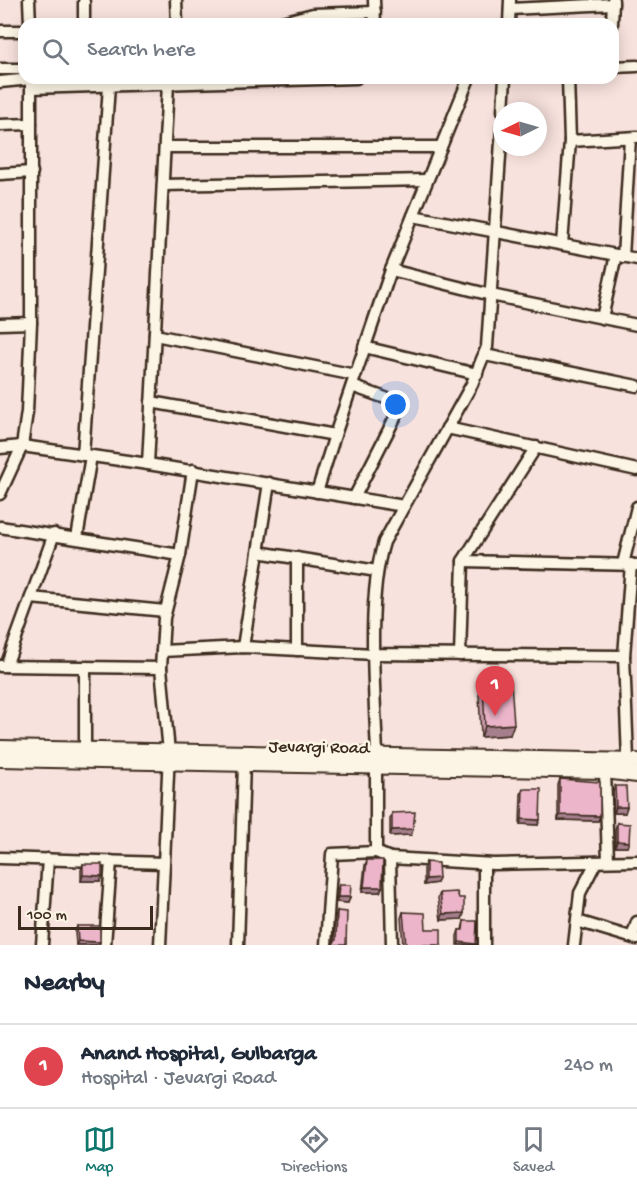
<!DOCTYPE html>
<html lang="en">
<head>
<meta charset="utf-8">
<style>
  body { margin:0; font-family:"Gochi Hand",sans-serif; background:#f2f2f3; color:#1f2937 }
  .compass { position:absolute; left:493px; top:102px; width:54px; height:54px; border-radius:50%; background:#fff; box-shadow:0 3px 15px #0003; rotate:265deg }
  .scale { position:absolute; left:18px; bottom:15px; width:135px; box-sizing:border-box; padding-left:6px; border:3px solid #3b2a1e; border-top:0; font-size:16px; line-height:21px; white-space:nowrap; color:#3b2a1e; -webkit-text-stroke:4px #fcf5e5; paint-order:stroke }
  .you { position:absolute; left:396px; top:405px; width:21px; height:21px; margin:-15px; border:4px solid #fff; border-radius:50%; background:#1a73e8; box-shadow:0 0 0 9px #1a73e833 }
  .badge { display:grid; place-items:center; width:39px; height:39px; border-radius:50%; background:#0f766e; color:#fff; font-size:20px; font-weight:700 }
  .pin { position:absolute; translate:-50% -50px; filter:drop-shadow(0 2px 3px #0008) }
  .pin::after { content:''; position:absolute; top:32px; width:21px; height:18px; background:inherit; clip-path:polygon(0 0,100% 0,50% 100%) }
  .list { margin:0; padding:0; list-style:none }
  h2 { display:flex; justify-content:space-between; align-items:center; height:78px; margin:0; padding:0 24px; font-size:26px }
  h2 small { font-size:20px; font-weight:400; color:#747a83 }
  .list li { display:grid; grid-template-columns:39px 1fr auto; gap:18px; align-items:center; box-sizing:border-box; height:84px; padding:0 24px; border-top:2px solid #e0e1e3 }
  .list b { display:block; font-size:22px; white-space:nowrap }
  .list p { margin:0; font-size:20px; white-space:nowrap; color:#747a83 }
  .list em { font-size:20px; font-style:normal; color:#747a83 }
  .icon { flex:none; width:33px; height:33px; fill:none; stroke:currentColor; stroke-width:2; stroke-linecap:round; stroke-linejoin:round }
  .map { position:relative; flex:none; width:637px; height:945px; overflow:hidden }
  .search { position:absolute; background:#fff; box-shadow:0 3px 15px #0003; left:18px; right:18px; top:18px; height:66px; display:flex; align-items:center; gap:15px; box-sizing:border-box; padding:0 21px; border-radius:18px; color:#747a83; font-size:22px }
  .sheet { height:162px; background:#fff }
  nav { display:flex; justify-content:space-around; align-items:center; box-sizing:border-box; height:84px; border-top:2px solid #e0e1e3; background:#fff; font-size:16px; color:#747a83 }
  nav a { display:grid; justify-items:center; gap:3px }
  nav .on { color:#0f766e }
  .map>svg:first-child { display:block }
</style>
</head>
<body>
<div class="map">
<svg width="637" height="945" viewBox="0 0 637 945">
  <rect width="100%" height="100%" fill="#f8e2dd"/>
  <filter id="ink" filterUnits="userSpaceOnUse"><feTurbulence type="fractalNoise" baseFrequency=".0167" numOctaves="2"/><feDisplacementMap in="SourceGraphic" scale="12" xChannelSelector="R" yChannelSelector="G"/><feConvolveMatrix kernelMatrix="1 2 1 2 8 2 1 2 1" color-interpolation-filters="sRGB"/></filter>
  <g filter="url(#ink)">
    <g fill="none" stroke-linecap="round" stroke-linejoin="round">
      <!-- minor casing -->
      <g stroke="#3b2a1e" stroke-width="15">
        <g id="minor">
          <polyline points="29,0 30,24"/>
          <polyline points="176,0 177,24"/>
          <polyline points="374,0 375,24"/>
          <polyline points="84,2 84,24"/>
          <polyline points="510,9 613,4"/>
          <polyline points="274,24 313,14 375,12"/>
          <polyline points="509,24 510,0"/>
          <polyline points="612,24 613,0"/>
          <polyline points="0,31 24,31"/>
          <polyline points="613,67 637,66"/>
          <polyline points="0,69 24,69"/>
          <polyline points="568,78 570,141 637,137"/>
          <polyline points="0,82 31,79"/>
          <polyline points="31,88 356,78"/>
          <polyline points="503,111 505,78"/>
          <polyline points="0,125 31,124"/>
          <polyline points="165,147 441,147"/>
          <polyline points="0,174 32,172"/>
          <polyline points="163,185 427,180"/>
          <polyline points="413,216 637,259"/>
          <polyline points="562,244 570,141"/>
          <polyline points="623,257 630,138"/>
          <polyline points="391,270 491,295 637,325"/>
          <polyline points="602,318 616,255"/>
          <polyline points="0,324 31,323"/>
          <polyline points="155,335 355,375"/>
          <polyline points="364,347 477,374"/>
          <polyline points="485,355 637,386"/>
          <polyline points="352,386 402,404 354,498"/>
          <polyline points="151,402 335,435 317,492"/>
          <polyline points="447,428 637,470"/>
          <polyline points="335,435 391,270 469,78"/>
          <polyline points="0,448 22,446 148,464 404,506"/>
          <polyline points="83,455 109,86"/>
          <polyline points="148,464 168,84"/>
          <polyline points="0,494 22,446 27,412 31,323 31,78"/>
          <polyline points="0,527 180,555 164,618 161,668 169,752 164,863 0,858"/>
          <polyline points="77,538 91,456"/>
          <polyline points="258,552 377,571"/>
          <polyline points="180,555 193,470"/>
          <polyline points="463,561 637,565"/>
          <polyline points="623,564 637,507"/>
          <polyline points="31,598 165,611"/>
          <polyline points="243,647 269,483"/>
          <polyline points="297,650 297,558"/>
          <polyline points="162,651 243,647 374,654 624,656 628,760"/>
          <polyline points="460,655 463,561 536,447"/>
          <polyline points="624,656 631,564"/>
          <polyline points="0,666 161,668"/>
          <polyline points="6,666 54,534"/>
          <polyline points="85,751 85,667"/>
          <path d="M377,755C375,693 366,601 384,542L472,384L487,347L502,127"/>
          <polyline points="376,765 376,852 390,858 392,945"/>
          <polyline points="605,771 608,861"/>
          <polyline points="390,858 494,864 637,861"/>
          <polyline points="484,864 484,945"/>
          <polyline points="577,921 637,939"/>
          <polyline points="632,937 637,922"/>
          <polyline points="42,945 48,859"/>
          <polyline points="105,945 111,861"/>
          <polyline points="160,945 164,863"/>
          <polyline points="238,945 244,763"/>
          <polyline points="326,945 332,854 376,852"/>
          <polyline points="574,945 580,893 596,862"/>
        </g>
      </g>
      <!-- major casing -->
      <g stroke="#3b2a1e" stroke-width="18">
        <g id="major">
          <polyline points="0,748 637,761"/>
          <polyline points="0,759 605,771 637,775"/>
        </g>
      </g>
      <!-- minor -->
      <use href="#minor" stroke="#fcf5e5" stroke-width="10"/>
      <!-- major -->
      <use href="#major" stroke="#fcf5e5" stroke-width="14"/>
    </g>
    <!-- wall -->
    <g fill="#cc9cae" stroke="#3b2a1e" stroke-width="1.5">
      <polygon points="483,684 510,735 481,737 479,695"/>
      <polygon points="560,779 600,816 598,821 558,820 558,785"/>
      <polygon points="615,786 625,813 614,813 613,792"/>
      <polygon points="523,789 538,825 520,824 521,794"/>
      <polygon points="392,813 413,829 411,835 390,836 390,819"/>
      <polygon points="617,823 627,847 615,847 615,829"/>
      <polygon points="367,860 382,887 380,892 362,892 365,865"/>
      <polygon points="426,862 437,883 424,885 424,867"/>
      <polygon points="83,864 100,881 81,881 81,870"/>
      <polygon points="339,885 350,897 348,903 336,902 337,890"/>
      <polygon points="440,893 464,913 462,919 441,920 438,898"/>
      <polygon points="337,911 346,945 334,942 335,917"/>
      <polygon points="403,912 426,929 441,945 403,945 401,918"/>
      <polygon points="464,921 476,944 476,945 457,945 457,936 459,930 462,930"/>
      <polygon points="77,926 100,942 99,945 76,945 75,932"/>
    </g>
    <!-- shaded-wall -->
    <g fill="#a67f8d" stroke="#3b2a1e" stroke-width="1.5">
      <polygon points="514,724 510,735 481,737 485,726"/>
      <polygon points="616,807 627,807 625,813 614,813"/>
      <polygon points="560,815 600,816 598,821 558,820"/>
      <polygon points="522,819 540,820 538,825 520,824"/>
      <polygon points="413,829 411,835 390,836 392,830"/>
      <polygon points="617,841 629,842 627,847 615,847"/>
      <polygon points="83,875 102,876 100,881 81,881"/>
      <polygon points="439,878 437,883 424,885 426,879"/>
      <polygon points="364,887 382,887 380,892 362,892"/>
      <polygon points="338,897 350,897 348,903 336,902"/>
      <polygon points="464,913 462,919 441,920 443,914"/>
      <polygon points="78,941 100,942 99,945 76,945"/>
      <polygon points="459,942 476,944 476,945 458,945"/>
    </g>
    <!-- building -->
    <g fill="#edb5ca" stroke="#3b2a1e" stroke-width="1.5">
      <polygon points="511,682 514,724 485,726 483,684"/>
      <polygon points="560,779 600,782 600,816 560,815"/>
      <polygon points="615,786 626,786 627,807 616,807"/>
      <polygon points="523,789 541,789 540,820 522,819"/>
      <polygon points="415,812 413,829 392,830 392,813"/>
      <polygon points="617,823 630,824 629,842 617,841"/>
      <polygon points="367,860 383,860 382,887 364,887"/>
      <polygon points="426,862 438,863 439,878 426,879"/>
      <polygon points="83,864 102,864 102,876 83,875"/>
      <polygon points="339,885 351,885 350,897 338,897"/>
      <polygon points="457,892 459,898 464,898 464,913 443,914 440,893"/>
      <polygon points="337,911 347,912 346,945 332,945 336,940"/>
      <polygon points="403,912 425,913 426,929 441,929 441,945 406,945"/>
      <polygon points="464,921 477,921 476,944 459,942 459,930 463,930"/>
      <polygon points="77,926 100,926 100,942 78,941"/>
    </g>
  </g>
  <g text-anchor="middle" stroke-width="5" stroke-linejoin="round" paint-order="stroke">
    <!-- street labels -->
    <g font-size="18" fill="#3b2a1e" stroke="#fcf5e5">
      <text transform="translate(319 746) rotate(1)" y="6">Jevargi Road</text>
    </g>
  </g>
</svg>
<svg class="compass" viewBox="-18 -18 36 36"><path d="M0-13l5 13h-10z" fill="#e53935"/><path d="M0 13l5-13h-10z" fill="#747a83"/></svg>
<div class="scale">100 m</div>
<div class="you"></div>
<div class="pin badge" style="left:495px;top:716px;background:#e0444e">1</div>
<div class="search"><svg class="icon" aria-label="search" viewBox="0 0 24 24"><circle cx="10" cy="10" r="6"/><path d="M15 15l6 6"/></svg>Search here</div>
</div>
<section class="sheet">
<h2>Nearby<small></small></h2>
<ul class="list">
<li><span class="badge" style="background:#e0444e">1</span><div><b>Anand Hospital, Gulbarga</b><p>Hospital · Jevargi Road</p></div><em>240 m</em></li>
</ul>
</section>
<nav>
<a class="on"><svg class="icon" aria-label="map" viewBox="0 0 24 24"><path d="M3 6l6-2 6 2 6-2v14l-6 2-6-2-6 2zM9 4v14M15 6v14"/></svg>Map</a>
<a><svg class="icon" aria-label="directions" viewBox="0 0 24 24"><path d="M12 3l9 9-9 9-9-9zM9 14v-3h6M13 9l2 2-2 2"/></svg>Directions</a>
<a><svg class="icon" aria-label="saved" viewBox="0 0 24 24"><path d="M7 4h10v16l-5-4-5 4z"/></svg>Saved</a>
</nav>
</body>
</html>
